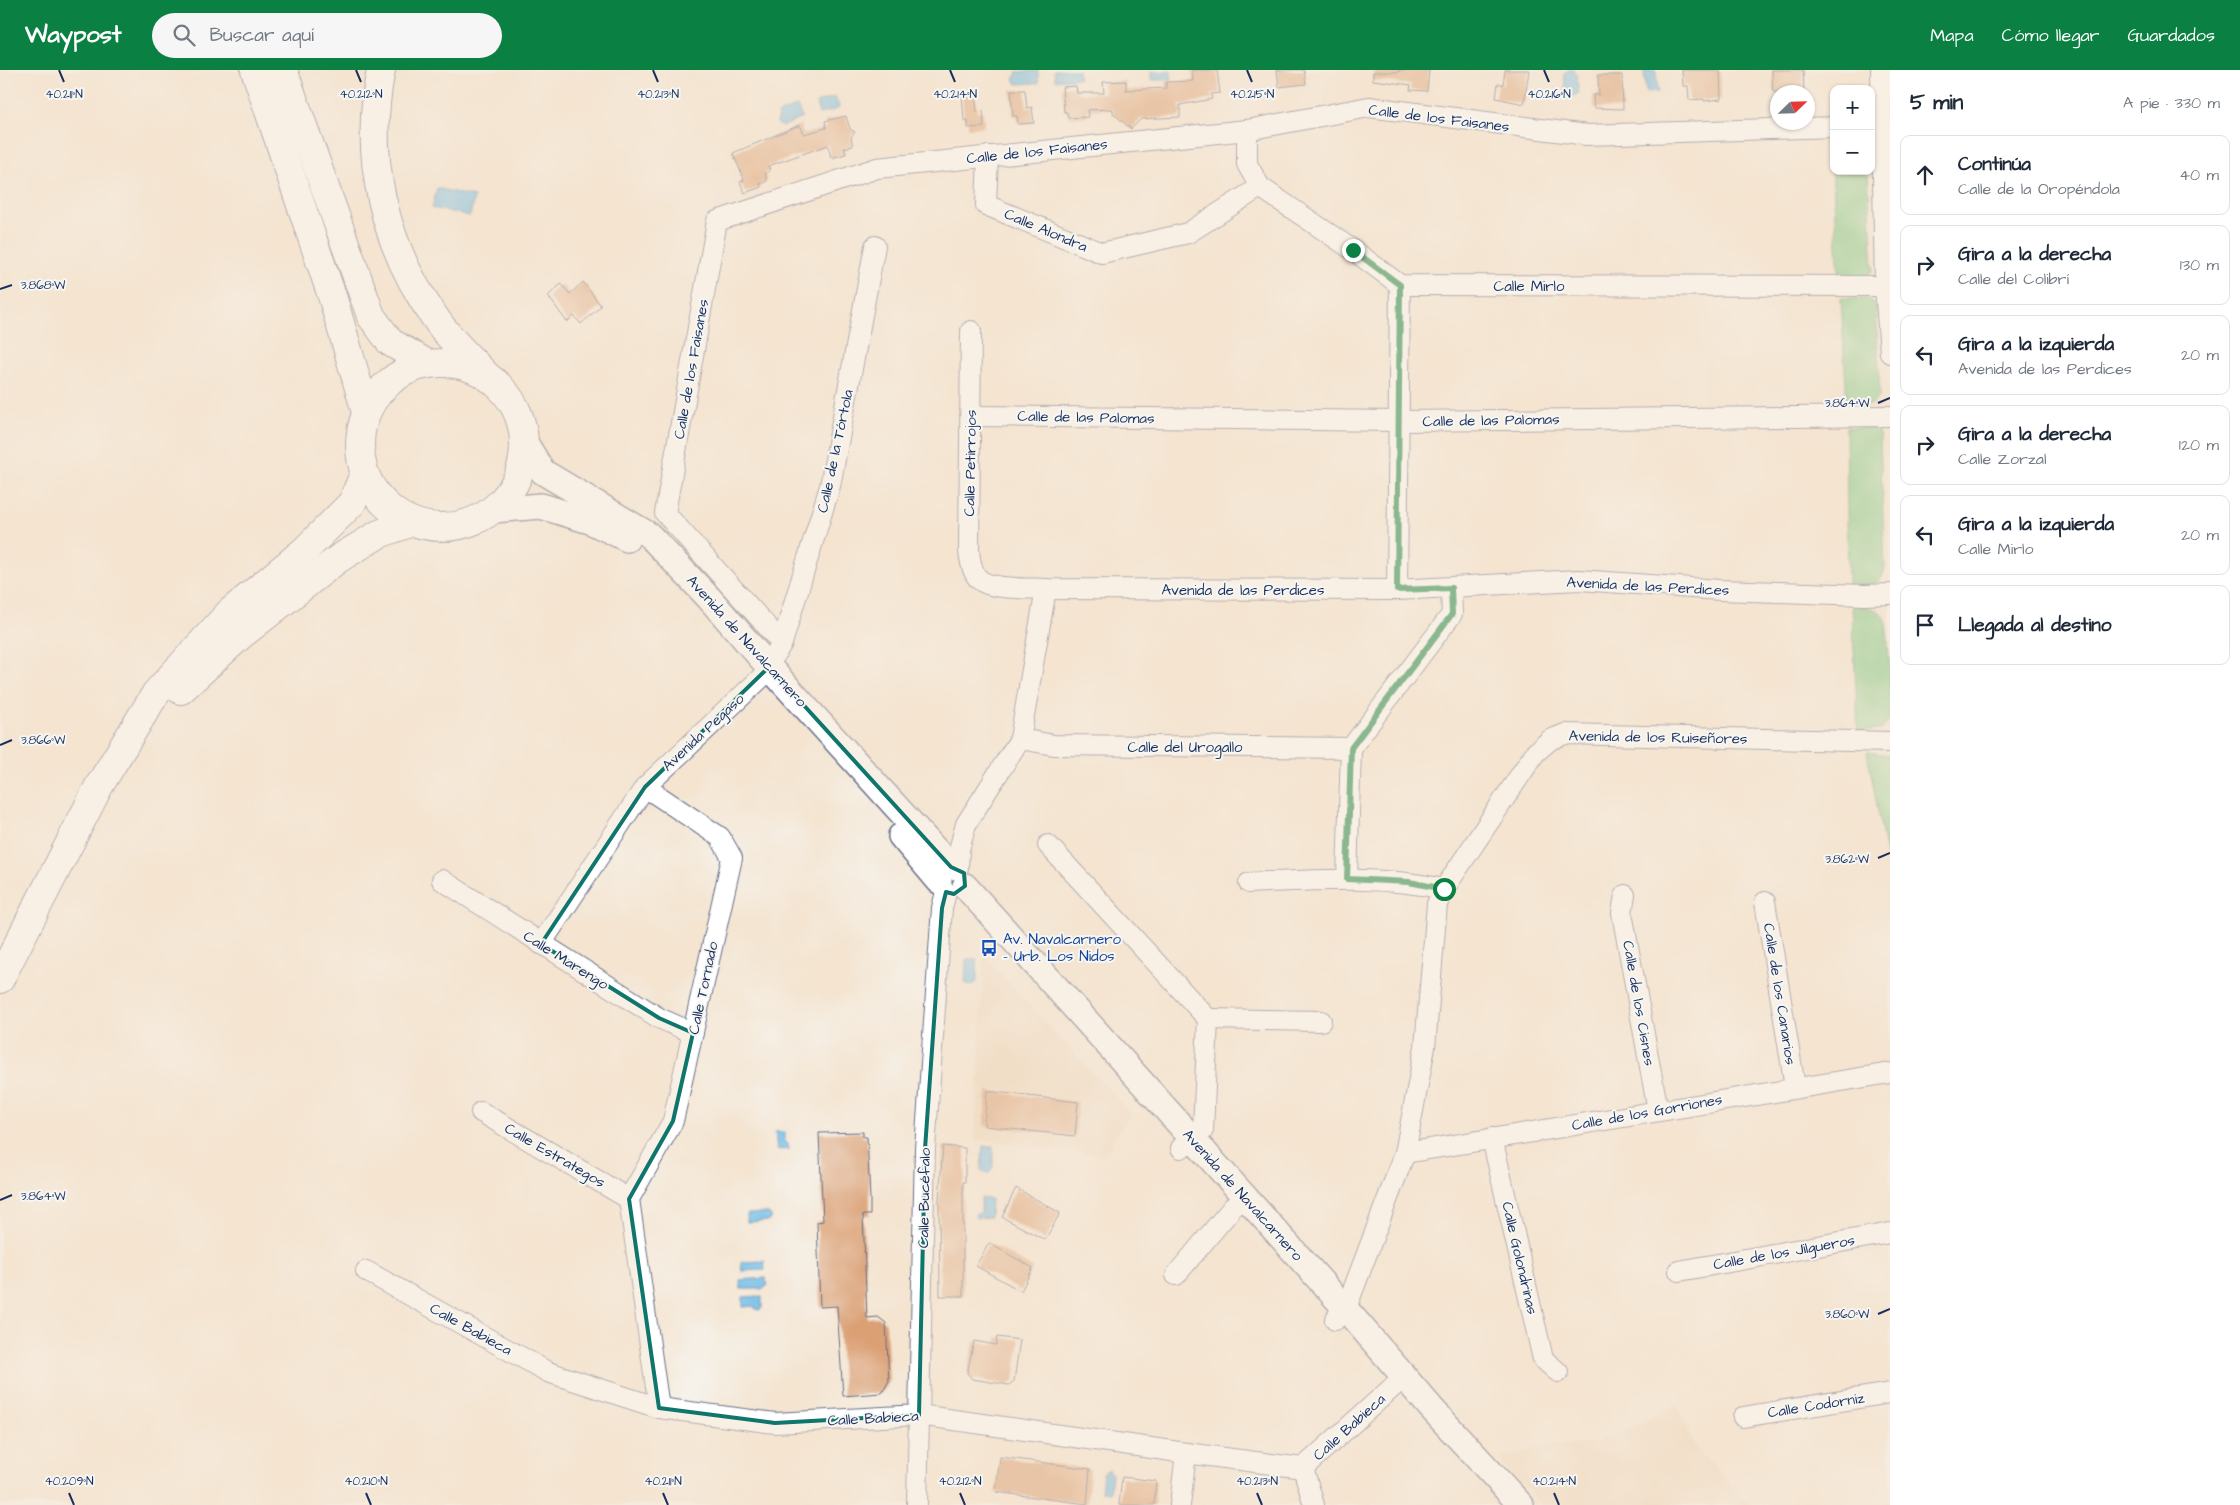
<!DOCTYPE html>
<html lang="es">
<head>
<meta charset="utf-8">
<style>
  body { margin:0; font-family:"Architects Daughter",sans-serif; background:#f6f6f7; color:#1f2937 }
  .controls { position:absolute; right:15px; top:15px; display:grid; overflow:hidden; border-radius:10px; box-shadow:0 1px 4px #0004 }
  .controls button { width:45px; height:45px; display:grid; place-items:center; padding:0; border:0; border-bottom:1px solid #e0e1e3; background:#fff; color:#1f2937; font:25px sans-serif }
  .compass { position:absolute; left:1770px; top:15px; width:45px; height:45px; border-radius:50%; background:#fff; box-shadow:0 1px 4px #0004; rotate:67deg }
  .stop { position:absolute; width:15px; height:15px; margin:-11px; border:4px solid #0b8043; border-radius:50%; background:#fff }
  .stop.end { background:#0b8043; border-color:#fff; box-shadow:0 1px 5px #0008 }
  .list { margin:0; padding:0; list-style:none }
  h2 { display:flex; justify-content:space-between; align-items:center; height:65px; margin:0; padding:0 20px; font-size:21px }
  h2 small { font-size:16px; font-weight:400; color:#747a83 }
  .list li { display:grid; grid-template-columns:32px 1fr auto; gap:15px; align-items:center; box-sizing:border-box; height:80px; margin:0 10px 10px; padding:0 10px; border:1px solid #e0e1e3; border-radius:10px }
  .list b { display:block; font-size:19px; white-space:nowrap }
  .list p { margin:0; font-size:16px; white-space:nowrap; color:#747a83 }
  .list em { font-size:16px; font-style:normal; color:#747a83 }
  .icon { flex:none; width:28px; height:28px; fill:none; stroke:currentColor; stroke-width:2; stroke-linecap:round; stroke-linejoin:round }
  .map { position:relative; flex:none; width:1890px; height:1435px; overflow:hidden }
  header { display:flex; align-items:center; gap:30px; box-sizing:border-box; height:70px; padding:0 25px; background:#0b8043; color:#fff }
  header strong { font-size:24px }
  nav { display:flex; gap:28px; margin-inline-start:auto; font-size:18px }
  .search { width:350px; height:45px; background:#f6f6f7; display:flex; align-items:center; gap:12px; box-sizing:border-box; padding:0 18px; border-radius:28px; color:#747a83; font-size:19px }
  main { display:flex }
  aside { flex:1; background:#fff }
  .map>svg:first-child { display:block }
</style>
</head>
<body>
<header>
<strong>Waypost</strong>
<div class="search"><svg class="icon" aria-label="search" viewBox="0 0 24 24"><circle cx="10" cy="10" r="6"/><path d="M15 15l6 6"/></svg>Buscar aquí</div>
<nav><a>Mapa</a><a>Cómo llegar</a><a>Guardados</a></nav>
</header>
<main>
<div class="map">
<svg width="1890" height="1435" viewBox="0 0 1890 1435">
  <rect width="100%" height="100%" fill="#f6f6f2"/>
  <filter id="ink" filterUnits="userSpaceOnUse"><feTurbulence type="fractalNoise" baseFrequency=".02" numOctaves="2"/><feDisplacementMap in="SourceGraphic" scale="10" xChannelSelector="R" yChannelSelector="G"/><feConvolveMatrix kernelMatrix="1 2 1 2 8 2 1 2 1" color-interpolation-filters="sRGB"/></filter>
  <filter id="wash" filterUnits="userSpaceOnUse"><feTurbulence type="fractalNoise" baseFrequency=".0096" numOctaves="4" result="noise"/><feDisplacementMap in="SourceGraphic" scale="20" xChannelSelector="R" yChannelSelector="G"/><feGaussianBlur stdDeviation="1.12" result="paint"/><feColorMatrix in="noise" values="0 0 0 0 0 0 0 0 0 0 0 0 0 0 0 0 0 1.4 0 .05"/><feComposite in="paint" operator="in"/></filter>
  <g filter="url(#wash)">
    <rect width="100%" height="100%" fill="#f4e4d0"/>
    <!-- built -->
    <g fill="#eed7bb">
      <polygon points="984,886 1131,1044 1104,1085 975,1070"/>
      <polygon points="1677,1335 1696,1378 1750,1435 1541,1435 1498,1388 1557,1375 1597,1373"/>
    </g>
    <!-- green -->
    <g fill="#81cb88" stroke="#4e7d73">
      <polygon points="1830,67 1834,67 1834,101 1868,101 1873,200 1866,206 1839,206"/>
      <path d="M1841,228L1866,229L1876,235L1880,324C1875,338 1861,336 1847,337Z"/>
      <polygon points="1846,357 1872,358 1877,360 1880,367 1885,498 1882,507 1874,515 1848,515"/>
      <path d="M1852,536C1866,538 1880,536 1886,550L1890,603V651L1881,660L1858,662Z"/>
      <polygon points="1867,682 1890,685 1890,806"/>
    </g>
    <!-- water -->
    <g fill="#6abae5" stroke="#4274a2">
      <polygon points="1054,0 1078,0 1079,8 1055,10"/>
      <path d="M1569,0H1573L1578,6L1577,11L1579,23L1571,27L1565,19C1566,13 1563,8 1564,3Z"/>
      <polygon points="1647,0 1656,1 1658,22 1646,23 1644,2"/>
      <polygon points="1038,1 1039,13 1017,14 1014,9 1017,2"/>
      <polygon points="1171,1 1171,10 1151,10 1151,2"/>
      <polygon points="835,27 839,36 838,39 819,44 816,33"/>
      <polygon points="797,36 802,48 782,57 777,53 778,44"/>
      <polygon points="437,118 474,127 470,146 432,138"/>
      <polygon points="966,889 977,889 977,912 971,916 965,913"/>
      <polygon points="775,1062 785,1062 785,1073 788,1074 789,1079 777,1080"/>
      <polygon points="983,1076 993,1077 993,1097 990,1102 986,1104 981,1100"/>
      <polygon points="981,1128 991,1129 990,1147 976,1148 975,1144 981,1143"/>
      <polygon points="768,1143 772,1148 769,1149 769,1151 747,1152 747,1144"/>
      <polygon points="764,1191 765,1200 742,1201 741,1192"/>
      <polygon points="765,1208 768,1215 763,1219 741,1219 740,1210"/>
      <polygon points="762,1226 762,1238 759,1240 755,1239 755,1236 743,1237 743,1227"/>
      <polygon points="1109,1399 1112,1404 1110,1422 1101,1421 1103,1403"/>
    </g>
    <g id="blocks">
      <!-- building -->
      <g fill="#dca074">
        <polygon points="1192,0 1217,0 1220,23 1211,24 1212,29 1180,35 1180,47 1141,49 1131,59 1113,43 1113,39 1087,40 1088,47 1068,48 1067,42 1064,42 1062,17 1076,16 1077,23 1104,23 1103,12 1126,11 1126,20 1166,18 1166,12 1193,11"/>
        <polygon points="1277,0 1304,0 1306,14 1279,17"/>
        <polygon points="1399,0 1429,0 1427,21 1410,20 1411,15 1373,10 1373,2 1399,2"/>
        <polygon points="1505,0 1529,0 1524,34 1496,28 1498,13 1503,15"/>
        <polygon points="1682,0 1720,0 1721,29 1704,31 1704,29 1689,30 1688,16 1683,16"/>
        <polygon points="1772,0 1803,0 1804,22 1773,22"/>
        <polygon points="1598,5 1622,5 1623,39 1594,38 1593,25 1599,25"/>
        <polygon points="1011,20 1025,20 1027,38 1032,37 1034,53 1018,54 1017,46 1013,46"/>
        <polygon points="975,23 977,42 983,41 984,57 968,58 968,50 964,50 962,24"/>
        <polygon points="846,46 850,59 855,62 851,67 853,76 844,78 846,84 831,88 828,75 768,96 770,101 765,103 767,111 760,114 761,117 745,123 740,112 744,110 733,83 800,55 804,64 826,58 825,51"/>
        <polygon points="583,212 601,236 581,254 574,246 567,252 548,226 561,214 570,224"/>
        <polygon points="987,1021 1078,1032 1075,1066 984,1056"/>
        <polygon points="863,1062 863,1067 867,1067 870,1128 870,1145 863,1145 867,1248 878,1247 886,1253 889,1311 882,1323 843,1326 837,1236 820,1237 817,1152 823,1151 819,1063"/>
        <polygon points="943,1076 965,1078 965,1112 963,1112 963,1226 940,1226 939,1129"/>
        <polygon points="1016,1118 1060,1143 1045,1170 1002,1147"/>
        <polygon points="989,1173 1033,1198 1021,1221 976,1196"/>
        <polygon points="997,1267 1020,1270 1014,1311 1009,1315 972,1309 967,1303 974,1271 996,1275"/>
        <polygon points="1000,1387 1090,1399 1087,1434 996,1422"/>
        <polygon points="1122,1407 1156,1411 1154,1435 1119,1435"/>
      </g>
    </g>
  </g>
  <g filter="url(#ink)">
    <use href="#blocks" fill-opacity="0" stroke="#676e86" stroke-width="1"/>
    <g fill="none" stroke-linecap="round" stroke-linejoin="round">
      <!-- minor casing -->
      <g stroke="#676e86" stroke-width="22">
        <g id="minor">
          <polyline points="1881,0 1885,217 1890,283"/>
          <polyline points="1247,60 1247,94 1260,117 1353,180 1400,215 1890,216"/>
          <polyline points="988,86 986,135 1102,183 1188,163 1260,117"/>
          <path d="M971,261L969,481C970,490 972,504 980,510C991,520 1031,518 1046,519L1397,520L1579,510L1720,520L1865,525L1890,524"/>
          <polyline points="971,346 1399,351 1890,346"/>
          <polyline points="1397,520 1400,215"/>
          <polyline points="782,573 665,443 717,151 877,98 1247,60 1369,37 1587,65 1834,57"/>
          <polyline points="1020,669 1054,675 1351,678"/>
          <polyline points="645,717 762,607 782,573 830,416 875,176"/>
          <polyline points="1048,775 1208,949 1203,1060 1181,1078"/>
          <polyline points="958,798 959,780 966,754 1020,669 1046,519"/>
          <polyline points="1347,809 1351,678 1452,544 1451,518"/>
          <polyline points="442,810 659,948 693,963"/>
          <path d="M1249,813C1315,810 1380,805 1444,819"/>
          <polyline points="1625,825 1622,843 1658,1041"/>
          <polyline points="1765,832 1795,1017"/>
          <polyline points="541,874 645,717 720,767 732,788 673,1051 629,1129 659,1338"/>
          <polyline points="1208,949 1321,951"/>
          <polyline points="481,1042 629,1129"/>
          <polyline points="1492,1068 1543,1289 1558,1302"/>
          <polyline points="1405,1083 1890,1003"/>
          <polyline points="366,1201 548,1302 659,1338 775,1353 919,1345 1186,1383 1303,1398 1404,1307"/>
          <polyline points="1679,1201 1890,1163"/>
          <polyline points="1176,1205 1233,1137"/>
          <polyline points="1335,1250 1350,1228 1405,1083 1425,977 1437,834 1444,819 1535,683 1550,670 1565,664 1890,672"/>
          <polyline points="1743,1347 1890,1323"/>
          <polyline points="1303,1398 1314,1435"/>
          <polyline points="917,1435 925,1079 942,838 946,822"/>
          <polyline points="1180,1435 1186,1383"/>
        </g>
      </g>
      <!-- tertiary casing -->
      <g stroke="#676e86" stroke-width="28">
        <g id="tertiary">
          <polyline points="524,371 543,402 649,465 709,528 769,597 951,797"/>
          <polyline points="493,440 541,436 590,451 627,469"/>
          <polyline points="901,766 939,811"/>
          <polyline points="965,816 1344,1237 1432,1339 1521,1435"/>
        </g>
      </g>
      <!-- primary casing -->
      <g stroke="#676e86" stroke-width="30">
        <g id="primary">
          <polyline points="255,0 333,229 366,342"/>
          <polyline points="283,0 371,246 390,272 426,293"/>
          <circle cx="442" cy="375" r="82"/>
          <polyline points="181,620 240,566 338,489 379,464 412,452"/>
          <polyline points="0,909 99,716 156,623 230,542 305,480 352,433 364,404"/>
        </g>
      </g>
      <!-- motorway casing -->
      <g stroke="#676e86" stroke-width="30">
        <path id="motorway" d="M381,0C363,87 384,177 436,249C450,270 469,287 487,306"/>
      </g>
      <!-- minor -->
      <use href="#minor" stroke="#fff" stroke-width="20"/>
      <!-- tertiary -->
      <use href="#tertiary" stroke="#fff" stroke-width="25"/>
      <!-- primary -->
      <use href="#primary" stroke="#fff" stroke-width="28"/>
      <!-- motorway -->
      <use href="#motorway" stroke="#fff" stroke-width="28"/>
    </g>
  </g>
  <g fill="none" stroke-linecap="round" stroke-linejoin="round" filter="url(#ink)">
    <!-- route -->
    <polyline stroke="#0b8043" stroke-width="6" points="1353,180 1400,215 1397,520 1451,518 1452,544 1351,678 1347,809 1409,812 1444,819"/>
  </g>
  <!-- marked area -->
  <path d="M0 0H1890V1435H0ZM769,597L951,797L964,803L965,816L954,824L946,822L942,838L925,1079L919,1345L775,1353L659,1338L629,1129L673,1051L693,963L659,948L541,874L645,717Z" fill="#f4e4d0" fill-opacity=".55" fill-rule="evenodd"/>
  <path fill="none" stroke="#0f766e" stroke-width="4" stroke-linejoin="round" d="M769,597L951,797L964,803L965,816L954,824L946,822L942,838L925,1079L919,1345L775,1353L659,1338L629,1129L673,1051L693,963L659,948L541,874L645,717Z"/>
  <!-- ticks -->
  <path fill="none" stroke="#1b2f5e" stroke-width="2" d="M59,0L64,12M356,0L361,12M653,0L658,12M950,0L955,12M1247,0L1252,12M1544,0L1549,12M0,219L12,215M1878,333L1890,328M0,675L12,670M1878,788L1890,783M0,1130L12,1125M1878,1244L1890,1239M69,1423L74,1435M366,1423L371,1435M663,1423L668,1435M960,1423L965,1435M1257,1423L1262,1435M1554,1423L1559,1435"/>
  <!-- icons -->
  <defs>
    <g id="bus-bare" transform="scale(1.35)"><path d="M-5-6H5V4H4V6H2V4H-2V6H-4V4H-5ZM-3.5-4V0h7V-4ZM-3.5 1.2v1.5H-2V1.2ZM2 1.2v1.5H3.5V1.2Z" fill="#1a4fb4" stroke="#f6f6f2" stroke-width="2.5" paint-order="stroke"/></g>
  </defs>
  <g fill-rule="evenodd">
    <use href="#bus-bare" x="989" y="878"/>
  </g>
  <g text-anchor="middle" stroke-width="4" stroke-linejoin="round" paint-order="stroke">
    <!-- street labels -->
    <g font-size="15" fill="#1b2f5e" stroke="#f6f6f2">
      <text transform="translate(1439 48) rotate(7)" y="5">Calle de los Faisanes</text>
      <text transform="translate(1037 81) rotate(-6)" y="5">Calle de los Faisanes</text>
      <text transform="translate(1046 160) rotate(23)" y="5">Calle Alondra</text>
      <text x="1529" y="221">Calle Mirlo</text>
      <text transform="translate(691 299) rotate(-80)" y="5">Calle de los Faisanes</text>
      <text transform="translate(1086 347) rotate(1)" y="5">Calle de las Palomas</text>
      <text transform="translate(1491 350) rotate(-1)" y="5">Calle de las Palomas</text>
      <text transform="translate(835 381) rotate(-78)" y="5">Calle de la Tórtola</text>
      <text transform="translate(970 393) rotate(-89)" y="5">Calle Petirrojos</text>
      <text transform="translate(1648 516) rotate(3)" y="5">Avenida de las Perdices</text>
      <text x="1243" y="525">Avenida de las Perdices</text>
      <text transform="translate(747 571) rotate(48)" y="5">Avenida de Navalcarnero</text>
      <text transform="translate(703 662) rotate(-43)" y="5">Avenida Pegaso</text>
      <text transform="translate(1658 667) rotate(1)" y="5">Avenida de los Ruiseñores</text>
      <text x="1185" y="682">Calle del Urogallo</text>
      <text transform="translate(566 890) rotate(32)" y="5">Calle Marengo</text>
      <text transform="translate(703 918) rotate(-78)" y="5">Calle Tornado</text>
      <text transform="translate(1780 924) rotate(81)" y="5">Calle de los Canarios</text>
      <text transform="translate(1639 933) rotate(80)" y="5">Calle de los Cisnes</text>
      <text transform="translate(1647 1042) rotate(-10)" y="5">Calle de los Gorriones</text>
      <text transform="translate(555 1085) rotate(30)" y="5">Calle Estrategos</text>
      <text transform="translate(1243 1125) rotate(48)" y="5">Avenida de Navalcarnero</text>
      <text transform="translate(924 1128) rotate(-89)" y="5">Calle Bucéfalo</text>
      <text transform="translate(1784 1182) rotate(-10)" y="5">Calle de los Jilgueros</text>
      <text transform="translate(1520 1188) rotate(77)" y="5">Calle Golondrinas</text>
      <text transform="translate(471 1259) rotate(29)" y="5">Calle Babieca</text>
      <text transform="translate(1816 1335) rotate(-9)" y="5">Calle Codorniz</text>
      <text transform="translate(873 1348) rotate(-3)" y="5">Calle Babieca</text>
      <text transform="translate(1349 1357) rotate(-42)" y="5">Calle Babieca</text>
    </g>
    <!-- transit labels -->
    <g font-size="15" fill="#164399" stroke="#f6f6f2" text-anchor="start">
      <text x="1003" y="874">Av. Navalcarnero<tspan x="1003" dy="17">- Urb. Los Nidos</tspan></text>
    </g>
  </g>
  <g font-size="12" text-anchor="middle" fill="#1b2f5e" stroke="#f6f6f2" stroke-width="4" stroke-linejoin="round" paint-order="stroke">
    <text x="64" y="28">40.211°N</text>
    <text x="361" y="28">40.212°N</text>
    <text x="658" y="28">40.213°N</text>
    <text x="955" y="28">40.214°N</text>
    <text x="1252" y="28">40.215°N</text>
    <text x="1549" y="28">40.216°N</text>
    <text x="43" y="219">3.868°W</text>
    <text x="1847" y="337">3.864°W</text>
    <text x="43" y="674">3.866°W</text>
    <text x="1847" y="793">3.862°W</text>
    <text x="43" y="1130">3.864°W</text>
    <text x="1847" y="1248">3.860°W</text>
    <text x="69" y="1415">40.209°N</text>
    <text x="366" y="1415">40.210°N</text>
    <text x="663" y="1415">40.211°N</text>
    <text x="960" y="1415">40.212°N</text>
    <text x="1257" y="1415">40.213°N</text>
    <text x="1554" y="1415">40.214°N</text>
  </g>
</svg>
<div class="controls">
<button>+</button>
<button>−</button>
</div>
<svg class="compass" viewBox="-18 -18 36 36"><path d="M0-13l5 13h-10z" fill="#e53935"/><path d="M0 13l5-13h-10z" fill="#747a83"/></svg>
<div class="stop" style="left:1444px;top:819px"></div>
<div class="stop end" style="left:1353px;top:180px"></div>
</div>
<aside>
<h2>5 min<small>A pie · 330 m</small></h2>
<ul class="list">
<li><svg class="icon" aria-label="ahead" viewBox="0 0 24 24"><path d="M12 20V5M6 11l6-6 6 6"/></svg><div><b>Continúa</b><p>Calle de la Oropéndola</p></div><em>40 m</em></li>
<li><svg class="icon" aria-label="right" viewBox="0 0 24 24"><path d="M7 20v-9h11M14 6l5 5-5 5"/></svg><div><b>Gira a la derecha</b><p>Calle del Colibrí</p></div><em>130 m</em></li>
<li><svg class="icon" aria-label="left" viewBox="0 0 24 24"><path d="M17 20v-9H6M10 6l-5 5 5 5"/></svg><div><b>Gira a la izquierda</b><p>Avenida de las Perdices</p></div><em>20 m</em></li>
<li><svg class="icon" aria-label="right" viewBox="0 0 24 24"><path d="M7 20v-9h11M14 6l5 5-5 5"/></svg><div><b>Gira a la derecha</b><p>Calle Zorzal</p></div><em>120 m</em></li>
<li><svg class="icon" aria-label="left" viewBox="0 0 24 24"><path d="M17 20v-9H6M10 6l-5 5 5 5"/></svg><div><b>Gira a la izquierda</b><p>Calle Mirlo</p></div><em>20 m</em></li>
<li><svg class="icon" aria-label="arrive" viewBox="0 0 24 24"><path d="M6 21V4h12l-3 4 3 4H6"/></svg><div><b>Llegada al destino</b></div></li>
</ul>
</aside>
</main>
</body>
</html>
